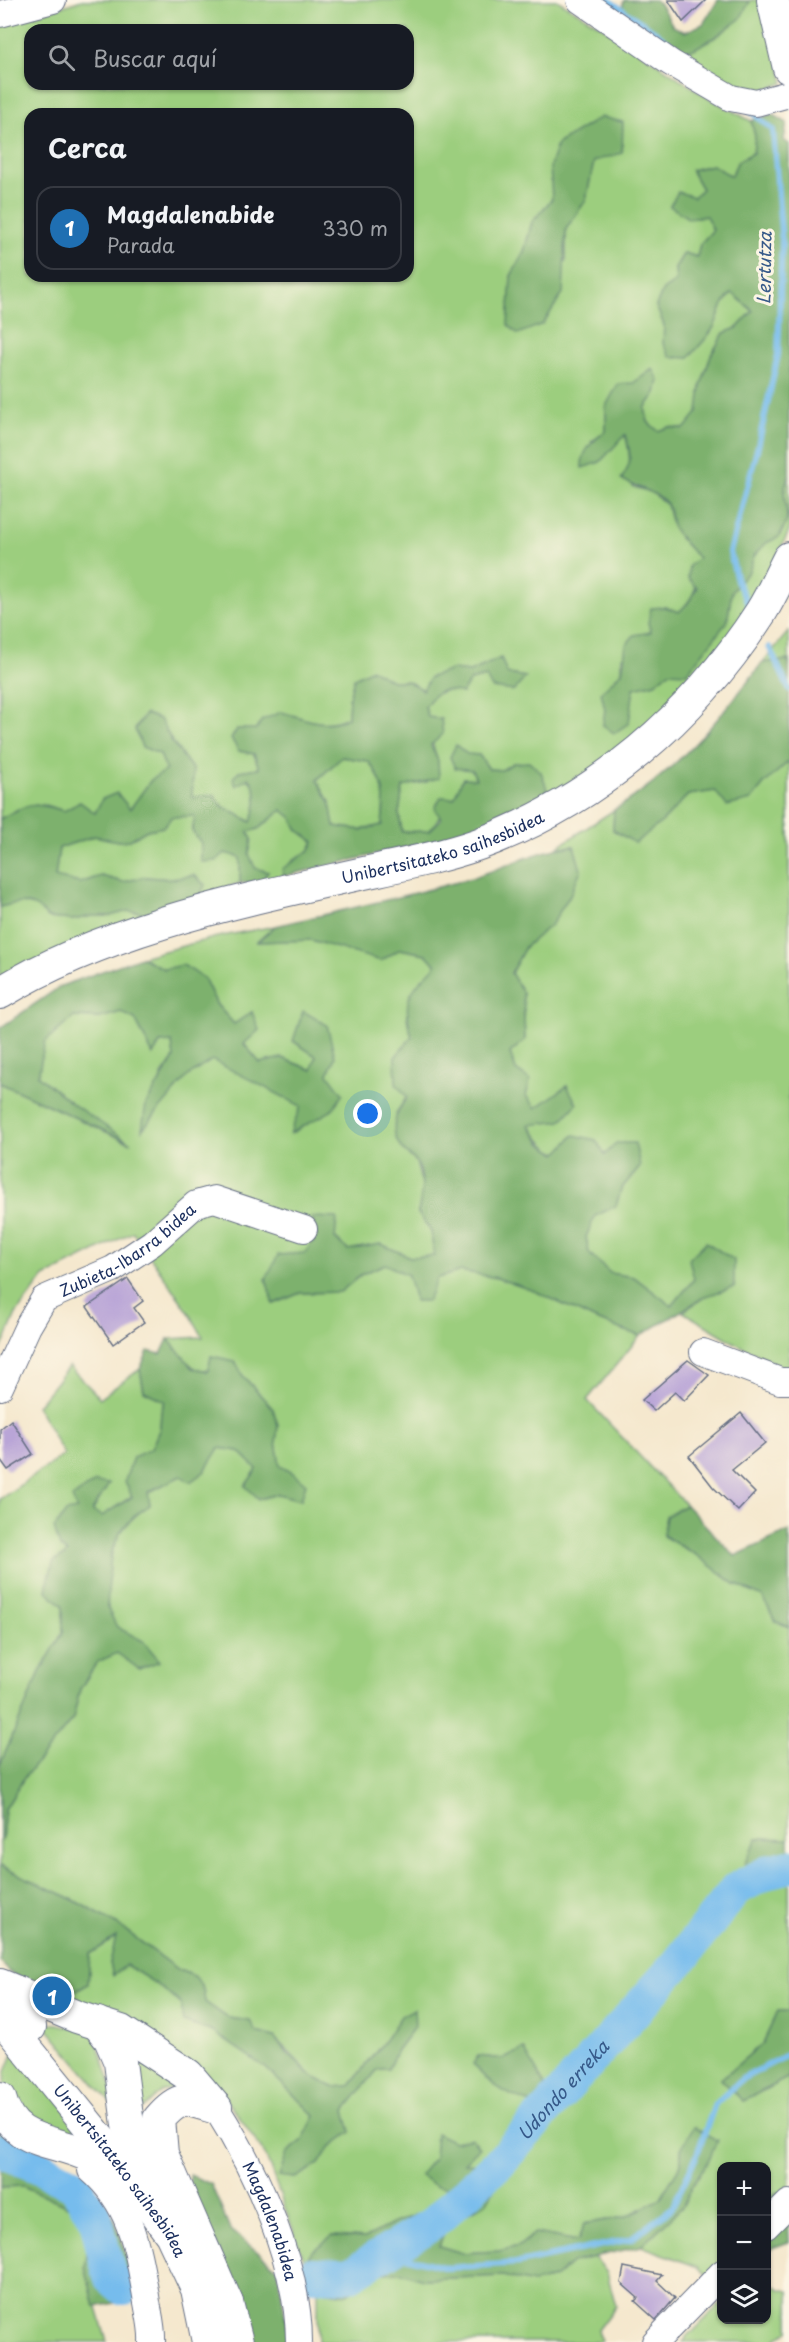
<!DOCTYPE html>
<html lang="es">
<head>
<meta charset="utf-8">
<style>
  body { margin:0; font-family:"Playpen Sans",sans-serif; background:#20242c; color:#f1f3f6 }
  .controls { position:absolute; right:18px; bottom:18px; display:grid; overflow:hidden; border-radius:12px; box-shadow:0 2px 4px #0004 }
  .controls button { width:54px; height:54px; display:grid; place-items:center; padding:0; border:0; border-bottom:2px solid #363941; background:#171b24; color:#f1f3f6; font:30px sans-serif }
  .you { position:absolute; left:368px; top:1114px; width:21px; height:21px; margin:-15px; border:4px solid #fff; border-radius:50%; background:#1a73e8; box-shadow:0 0 0 9px #1a73e833 }
  .badge { display:grid; place-items:center; width:39px; height:39px; border-radius:50%; background:#1f6fb2; color:#fff; font-size:20px; font-weight:700 }
  .pin { position:absolute; translate:-50% -50%; border:3px solid #fff; box-shadow:0 2px 6px #0006 }
  .list { margin:0; padding:0; list-style:none }
  h2 { display:flex; justify-content:space-between; align-items:center; height:78px; margin:0; padding:0 24px; font-size:26px }
  h2 small { font-size:20px; font-weight:400; color:#9ea1a6 }
  .list li { display:grid; grid-template-columns:39px 1fr auto; gap:18px; align-items:center; box-sizing:border-box; height:84px; margin:0 12px 12px; padding:0 12px; border:2px solid #363941; border-radius:18px }
  .list b { display:block; font-size:22px; white-space:nowrap }
  .list p { margin:0; font-size:20px; white-space:nowrap; color:#9ea1a6 }
  .list em { font-size:20px; font-style:normal; color:#9ea1a6 }
  .icon { flex:none; width:33px; height:33px; fill:none; stroke:currentColor; stroke-width:2; stroke-linecap:round; stroke-linejoin:round }
  .map { position:relative; flex:none; width:789px; height:2342px; overflow:hidden }
  .search { position:absolute; background:#171b24; box-shadow:0 2px 4px #0004; left:24px; top:24px; width:390px; height:66px; display:flex; align-items:center; gap:15px; box-sizing:border-box; padding:0 21px; border-radius:18px; color:#9ea1a6; font-size:22px }
  .panel { position:absolute; background:#171b24; box-shadow:0 2px 4px #0004; left:24px; top:108px; width:390px; height:174px; border-radius:18px }
  .map>svg:first-child { display:block }
</style>
</head>
<body>
<div class="map">
<svg width="789" height="2342" viewBox="0 0 789 2342">
  <rect width="100%" height="100%" fill="#fcf5e5"/>
  <filter id="ink" filterUnits="userSpaceOnUse"><feTurbulence type="fractalNoise" baseFrequency=".0167" numOctaves="2"/><feDisplacementMap in="SourceGraphic" scale="12" xChannelSelector="R" yChannelSelector="G"/><feConvolveMatrix kernelMatrix="1 2 1 2 8 2 1 2 1" color-interpolation-filters="sRGB"/></filter>
  <filter id="wash" filterUnits="userSpaceOnUse"><feTurbulence type="fractalNoise" baseFrequency=".008" numOctaves="4" result="noise"/><feDisplacementMap in="SourceGraphic" scale="24" xChannelSelector="R" yChannelSelector="G"/><feGaussianBlur stdDeviation="1.35" result="paint"/><feColorMatrix in="noise" values="0 0 0 0 0 0 0 0 0 0 0 0 0 0 0 0 0 1.4 0 .05"/><feComposite in="paint" operator="in"/></filter>
  <g filter="url(#wash)">
    <rect width="100%" height="100%" fill="#f5e8ce"/>
    <!-- green -->
    <g fill="#9cce7e" stroke="#5c7e6e" stroke-width="1.5" fill-rule="evenodd">
      <path d="M82,0H557L601,26L707,97L751,121L755,136L753,153L738,161L731,176L712,165L691,170L702,189L694,197L678,193L670,206L688,218L706,216L713,230L700,244L697,257L684,253L675,268L676,281L663,290L656,306L664,325V344L714,327L721,306L733,293L753,311L737,328L724,333L711,355L701,386L699,412L685,429L669,427L658,431L648,422L645,408L656,393L659,380L652,369L606,406V431L591,442L600,462L625,434C631,453 629,467 633,487L651,492L667,505L672,526L685,544L699,558C697,582 698,594 679,612L665,607L651,633L622,658V672L614,679L603,725L631,704L634,688L655,683L713,638L727,622L732,591L749,571L754,556L766,543L779,536C782,531 787,523 787,517C787,503 780,491 789,477V531L759,595L713,664L608,761L536,802L513,763L502,770L489,769L479,755L472,770L476,779L463,778L454,798L429,831L402,832L399,813L403,786L427,782L438,761C430,743 431,725 425,707L433,695L470,681L486,677H526L507,674L501,658L470,672L452,670L424,690L407,681H392L349,697L348,717C331,725 313,724 296,716L256,729L239,751L254,754L259,768L239,771L255,786L257,808L252,822L222,806L214,795L192,797L193,770L173,743L160,719L146,714L135,729L142,747L160,754L166,770L151,780L130,810L95,813L64,811L42,804L18,809L0,819V21L41,13ZM30,30H408V84H30ZM30,114H408V276H30ZM601,118L594,161L586,200L566,229V261L511,276L524,252L532,222L552,199L557,144Z"/>
      <path d="M751,0H764L784,83L760,91L740,88L673,53C707,47 733,30 751,0Z"/>
      <polygon points="789,631 789,663 787,660 762,663"/>
      <path d="M342,757L368,761C387,784 385,797 382,825L361,830L333,826L330,802L317,780Z"/>
      <path d="M789,761V1368H784L737,1344L683,1312L706,1296L734,1286L694,1279L672,1306L634,1277L610,1274L589,1253L586,1237L595,1216L616,1206L621,1189L640,1166C629,1162 616,1157 604,1155C561,1149 557,1167 529,1124L560,1121L567,1086L536,1108L526,1096L530,1080L516,1070L510,1053L525,1040L523,994L511,973L525,947L552,923L570,895L574,846L557,847L614,810L613,830L663,821L688,795L715,791L751,800L764,784Z"/>
      <polygon points="283,810 292,818 298,830 314,841 309,851 294,859 284,876 263,879 268,872 255,868 248,854 252,839 247,832 258,829"/>
      <polygon points="196,816 216,860 225,853 240,857 240,883 200,896 194,875 172,879 145,877 123,882 101,876 80,883 55,878 59,848 95,836 118,841 130,840 147,830 163,827 172,817"/>
      <polygon points="17,902 39,907 48,918 73,920 92,916 110,916 128,911 146,913 0,982 0,907"/>
      <path d="M275,926L257,942L311,940L381,960L399,949L426,954L436,965L407,1018L412,1037L407,1097L396,1113L403,1150L416,1162L423,1189L418,1213L431,1231L434,1256L410,1257L381,1244L348,1250L312,1217L317,1236L305,1254L278,1255L274,1304L300,1293L340,1292L362,1274L385,1264L408,1275L437,1278L461,1271L497,1278L537,1292L596,1320L640,1336L587,1400L686,1505L666,1516L663,1536L696,1555L735,1584L763,1597L775,1621L789,1627V1839L757,1838L767,1887L789,1879V2011H778L763,2043L721,2079L743,2101L789,2077V2205L777,2192L767,2199L766,2166H722L721,2288L698,2267L641,2246L682,2207L695,2181L710,2158L681,2149V2164L661,2199L625,2217L584,2224L578,2241L535,2233L519,2246L499,2251L462,2253L439,2246L446,2229L464,2215L487,2202L463,2163L472,2138L449,2187L421,2213L394,2223L365,2238L333,2236L312,2251L305,2262L265,2154L237,2114L209,2079L65,1998L88,1984L90,1954L117,1937L110,1963L113,1975L126,1965L158,1985L181,2004L183,2022L213,2032L266,2068L315,2116L302,2141L287,2153L280,2176L295,2178L319,2164L329,2148L351,2132L344,2110L378,2069H388L397,2050L415,2026L383,2043L349,2086L333,2087L313,2077L274,2037L255,2032L250,2021L228,2018L205,2002L203,1989L195,1977L179,1970L118,1925L68,1897L0,1866V1841L2,1840L5,1809L24,1778L73,1719L80,1689L97,1662L117,1653L139,1669L143,1641C135,1637 125,1633 118,1628C99,1612 108,1553 119,1534C127,1522 138,1513 150,1505L148,1493L181,1475L204,1472L218,1448L239,1451L258,1469L259,1499L278,1494L301,1500L293,1473L280,1466L276,1442L278,1425L259,1393L243,1376L235,1361C192,1377 196,1372 168,1339L203,1337L190,1314L133,1232L44,1277L16,1314L0,1352V1083L126,1141L74,1105L38,1076L44,1042L74,1017L100,1018L121,1012L135,1019L153,1055L160,1043L172,1042L174,1058L162,1075L143,1128L187,1076L213,1059L302,1106L291,1133L328,1074L335,1057L293,1041L316,1056L312,1070L282,1058L260,1063L244,1044L252,1012L234,1024L217,1005L204,978L164,969L141,957L217,937ZM524,2049L533,2068L478,2056L504,2059Z"/>
      <polygon points="69,1366 100,1398 140,1369 144,1391 165,1401 161,1412 160,1428 132,1496 102,1516 92,1512 108,1484 77,1510 68,1553 63,1606 63,1632 40,1672 0,1765 0,1499 64,1455 37,1406"/>
      <polygon points="43,2024 58,2024 94,2033 121,2115"/>
      <polygon points="16,2047 103,2154 41,2134 6,2096 5,2074"/>
      <polygon points="128,2055 182,2085 161,2092 135,2116"/>
      <polygon points="23,2186 75,2209 89,2242 85,2267 107,2342 0,2342 0,2187"/>
      <polygon points="595,2257 607,2273 616,2306 598,2330 601,2342 318,2342 318,2289 347,2294 378,2273 402,2272 423,2279 503,2276 533,2283 554,2278 573,2262"/>
      <polygon points="767,2280 780,2289 789,2291 789,2330 773,2342 683,2342 721,2303 722,2320 766,2320"/>
    </g>
    <!-- forest -->
    <g fill="#7db16d" stroke="#4c7066" stroke-width="1.5" fill-rule="evenodd">
      <polygon points="624,0 655,0 660,4 673,26 685,32 703,24 718,0 750,1 740,19 715,37 694,49 673,53 620,16"/>
      <path d="M772,114L787,123L784,140L789,144V477C780,491 787,503 787,518C787,523 782,531 779,537L766,543L754,556L749,571L732,591L727,622L687,673L669,672L655,683L634,688L629,723L614,733L603,725L605,709L601,692L622,672L626,645L634,635L651,632L648,623L651,608L665,607L679,612L688,603L697,588L688,578L689,566L698,558C689,548 680,539 673,528C670,521 671,511 667,504C658,492 634,487 621,479C633,464 631,452 625,435L600,462L582,468C581,451 593,441 606,431V406L618,384L633,383L653,369L659,380L656,393L645,408L648,422L658,431L669,427L684,429L698,412L701,386L711,355L724,333L737,328L753,311L732,293C718,308 722,311 714,327C707,339 697,349 688,358L670,357L663,344L664,325L656,306L663,290L676,281L675,268L684,253L697,257L700,244L713,230L706,216L688,218L670,206L678,192L694,197L702,189L691,170L712,165L731,176L738,161L753,153L755,136L751,121Z"/>
      <polygon points="601,117 623,122 622,153 594,161 586,200 566,229 563,293 543,324 518,334 508,325 511,276 524,252 532,222 552,199 550,166 557,144"/>
      <path d="M501,658L507,674L526,677L514,691L492,688L486,677L470,681L462,693C443,687 435,691 425,707L428,717L441,719L443,734L431,745L438,761L439,778L403,787L399,813L402,832L429,831L441,819L435,808L441,797L454,798L463,778L476,779L472,770L455,768L450,757L456,745L467,754L479,755L489,769L502,770L513,763L529,762L541,772L547,789L536,802L454,836L284,876L282,869L309,851L314,842L298,830L292,818L282,810L258,829L248,832L252,839L249,854L255,868L268,872L263,879L252,883H240V857L225,853L216,861L201,862V843L192,831L195,816L172,817L163,827L147,830L130,840L118,841L94,836L59,848L55,877L80,883L101,876L123,882L145,877L172,879L194,875L205,885L200,896L146,913L128,911L110,916H92L73,920L48,918C34,900 21,901 0,907V819C27,804 34,801 64,811L80,802L95,813L102,799L117,793L130,809L151,780L166,770L160,754L142,747L135,729L145,714L160,719L173,743L193,770L192,797L214,795L222,806L251,822C257,807 260,791 249,778L236,786L233,778L239,771L259,768L254,754L239,751L231,739L237,729H256L262,720L281,712C306,718 321,729 348,718L349,697L354,678L372,669L392,681H407L423,690L430,677L452,670L470,672ZM342,757L368,761C387,784 385,797 382,825L361,830L334,826L330,802L317,780Z"/>
      <path d="M787,660L789,663V761L764,784L751,800L727,806L715,791L688,795L663,821L635,843L613,830L614,810C676,772 719,720 762,663Z"/>
      <path d="M574,846L581,870L570,895L552,924L525,947L511,973L523,993L525,1040L510,1053L516,1070L530,1080L526,1096L536,1108L567,1086L577,1104L561,1121L529,1125L542,1144L557,1154L574,1135L596,1140L605,1155L616,1143H635L640,1166L621,1189L616,1206L595,1216L586,1237L589,1253L610,1273L634,1277L672,1306L694,1279L689,1259L706,1242L734,1260V1287L706,1296L640,1336L596,1320L537,1292L497,1278L461,1271L437,1278L428,1301H415L408,1275L385,1264L362,1274L340,1292L300,1293L273,1304L266,1279L278,1255L305,1253L317,1236L312,1217L337,1218L335,1239L348,1250L381,1244L410,1257L434,1256L431,1231L418,1213C421,1197 426,1177 416,1162C413,1157 406,1154 402,1149C388,1130 395,1114 407,1097L396,1084L395,1057L412,1037C401,996 409,993 436,965L426,954L400,949L381,961L311,940L257,942L275,926C339,911 404,897 468,879C502,869 539,849 574,846Z"/>
      <polygon points="141,957 164,969 183,965 204,978 217,1005 234,1024 252,1012 259,1030 244,1044 260,1063 282,1058 312,1070 316,1056 293,1041 303,1011 327,1025 335,1057 328,1074 343,1094 331,1111 290,1134 301,1106 212,1060 187,1077 142,1130 146,1104 174,1058 172,1042 160,1043 153,1055 135,1019 121,1012 100,1018 74,1017 45,1042 38,1076 74,1105 131,1143 0,1083 0,1028 61,986"/>
      <polygon points="168,1339 193,1368 208,1371 211,1356 235,1361 243,1376 273,1409 278,1425 276,1442 280,1466 293,1473 306,1484 301,1500 278,1494 259,1499 245,1486 257,1469 239,1451 219,1448 204,1472 190,1482 181,1476 148,1492 150,1505 135,1515 120,1533 111,1553 107,1607 117,1627 143,1641 160,1661 139,1669 117,1653 97,1662 80,1689 73,1719 24,1778 5,1809 2,1840 0,1841 0,1765 40,1672 63,1632 63,1606 46,1590 53,1562 68,1553 60,1547 54,1528 66,1512 77,1510 72,1498 95,1482 109,1484 92,1511 102,1516 132,1497 125,1481 133,1457 151,1449 160,1428 161,1412 165,1401 144,1391 140,1369 148,1351 161,1354"/>
      <polygon points="686,1505 735,1556 789,1531 789,1627 775,1621 763,1597 735,1584 696,1555 663,1535 666,1516"/>
      <polygon points="757,1838 789,1839 789,1879 767,1887 745,1863"/>
      <polygon points="0,1866 68,1897 118,1925 179,1970 196,1977 203,1989 205,2002 228,2018 250,2021 256,2032 274,2037 288,2054 313,2077 333,2087 349,2086 383,2043 401,2016 414,2009 415,2026 397,2050 388,2069 378,2069 345,2110 351,2132 329,2148 319,2164 295,2178 279,2176 287,2153 302,2141 315,2116 266,2068 213,2032 183,2022 181,2004 158,1985 126,1965 113,1976 110,1963 116,1937 90,1954 88,1984 65,1998 12,1974 0,1962"/>
      <polygon points="778,2011 789,2011 789,2077 743,2101 721,2079 763,2043"/>
      <path d="M524,2049L545,2086L535,2104C510,2097 488,2084 473,2064L478,2056L504,2059Z"/>
      <polygon points="693,2127 717,2140 710,2158 695,2181 682,2207 641,2246 573,2262 554,2278 533,2283 503,2276 423,2279 402,2272 378,2273 347,2294 318,2289 305,2262 312,2251 333,2236 365,2238 394,2223 421,2213 448,2188 436,2186 420,2175 434,2158 436,2133 454,2142 472,2138 479,2148 464,2163 482,2164 495,2188 487,2202 464,2215 446,2229 439,2246 462,2253 499,2251 519,2246 535,2233 578,2241 584,2224 625,2217 660,2199 681,2164 681,2149"/>
      <path d="M0,2128C17,2152 35,2151 59,2162C115,2186 125,2245 134,2299L95,2307L85,2267L89,2242L75,2209L23,2186L0,2187Z"/>
      <path d="M190,2175L211,2184L230,2229L278,2269L289,2342H253C241,2288 214,2240 189,2191Z"/>
      <polygon points="777,2192 787,2195 789,2242 772,2248 767,2253 767,2199"/>
    </g>
    <g fill="none" stroke-linecap="round" stroke-linejoin="round">
      <!-- stream -->
      <g stroke="#76bced" stroke-width="6">
        <polyline points="608,0 657,33 692,62"/>
        <polyline points="750,608 737,581 730,552 758,446 778,355 782,243 773,130 750,111"/>
        <polyline points="769,647 789,689"/>
        <polyline points="386,2252 447,2268 519,2263 631,2239 672,2208 696,2157 715,2104 742,2079 789,2054"/>
      </g>
      <!-- river -->
      <g stroke="#76bced" stroke-width="34">
        <polyline points="0,2151 37,2166 75,2186 95,2216 110,2277 124,2289"/>
        <path id="s1" d="M312,2274L349,2275L432,2224L499,2163L678,1963L736,1889L770,1871L789,1866"/>
      </g>
    </g>
    <g id="blocks">
      <!-- building -->
      <g fill="#b9a5d7">
        <polygon points="668,0 706,0 683,22"/>
        <polygon points="128,1279 143,1301 134,1308 144,1322 113,1344 87,1307"/>
        <polygon points="688,1360 709,1375 684,1401 675,1392 654,1411 642,1400"/>
        <polygon points="741,1413 765,1443 732,1470 755,1493 738,1511 713,1487 689,1456"/>
        <polygon points="11,1420 33,1454 8,1470 0,1459 0,1429"/>
        <polygon points="624,2267 662,2275 657,2281 675,2298 656,2320 635,2301 638,2298 621,2283"/>
      </g>
    </g>
  </g>
  <g filter="url(#ink)">
    <use href="#blocks" fill-opacity="0" stroke="#677085" stroke-width="1.5"/>
    <g fill="none" stroke-linecap="round" stroke-linejoin="round">
      <!-- minor casing -->
      <g stroke="#677085" stroke-width="28">
        <g id="minor">
          <polyline points="580,0 671,63 731,98 756,103 789,94"/>
          <polyline points="0,14 53,0"/>
          <polyline points="703,1352 780,1381 789,1381"/>
          <path id="s2" d="M0,1387L28,1326L44,1299L113,1269L152,1243L196,1204L214,1199L304,1229"/>
          <path id="s3" d="M216,2108C257,2172 299,2265 299,2342"/>
          <path d="M91,2170C131,2205 137,2246 146,2296C148,2311 153,2327 152,2342"/>
          <polyline points="766,2226 789,2203"/>
          <polyline points="655,2342 722,2273"/>
        </g>
      </g>
      <!-- major casing -->
      <g stroke="#677085" stroke-width="34">
        <g id="major">
          <polyline points="773,0 789,68"/>
          <path id="s4" d="M0,993C99,932 225,904 337,879C384,868 433,860 479,844C596,801 694,716 761,612C772,595 780,575 789,558"/>
          <polyline points="0,1985 77,2017 121,2031 188,2075 216,2108"/>
          <polyline points="0,1989 30,2027"/>
          <path id="s5" d="M0,2016L107,2148L171,2234L197,2289L208,2342"/>
          <polyline points="97,2023 110,2039 120,2062 128,2125 145,2155 164,2183"/>
          <path d="M0,2098C12,2147 57,2138 93,2158C103,2163 111,2173 119,2180"/>
          <path d="M216,2108C188,2099 180,2094 159,2119L162,2154L227,2303L237,2342"/>
          <polyline points="199,2255 227,2303"/>
        </g>
      </g>
      <!-- minor -->
      <use href="#minor" stroke="#fff" stroke-width="26"/>
      <!-- major -->
      <use href="#major" stroke="#fff" stroke-width="32"/>
    </g>
  </g>
  <g text-anchor="middle" stroke-width="6" stroke-linejoin="round" paint-order="stroke">
    <!-- street labels -->
    <g font-size="16" fill="#1b2f5e" stroke="#fcf5e5">
      <text dy="6" stroke="none"><textPath href="#s4" startOffset="468">Unibertsitateko saihesbidea</textPath></text>
      <text dy="6" stroke="none"><textPath href="#s2" startOffset="196">Zubieta-Ibarra bidea</textPath></text>
      <text dy="6" stroke="none"><textPath href="#s5" startOffset="196">Unibertsitateko saihesbidea</textPath></text>
      <text dy="6" stroke="none"><textPath href="#s3" startOffset="126">Magdalenabidea</textPath></text>
    </g>
    <!-- water labels -->
    <g font-size="18" font-style="italic" fill="#365989" stroke="#fcf5e5">
      <text transform="translate(765 268) rotate(-89)" y="6">Lertutza</text>
      <text dy="6" stroke="none"><textPath href="#s1" startOffset="322">Udondo erreka</textPath></text>
    </g>
  </g>
</svg>
<div class="controls">
<button>+</button>
<button>−</button>
<button><svg class="icon" aria-label="layers" viewBox="0 0 24 24"><path d="M12 4l9 5-9 5-9-5zM3 14l9 5 9-5"/></svg></button>
</div>
<div class="you"></div>
<div class="pin badge" style="left:52px;top:1996px">1</div>
<div class="search"><svg class="icon" aria-label="search" viewBox="0 0 24 24"><circle cx="10" cy="10" r="6"/><path d="M15 15l6 6"/></svg>Buscar aquí</div>
<section class="panel">
<h2>Cerca<small></small></h2>
<ul class="list">
<li><span class="badge">1</span><div><b>Magdalenabide</b><p>Parada</p></div><em>330 m</em></li>
</ul>
</section>
</div>
</body>
</html>
